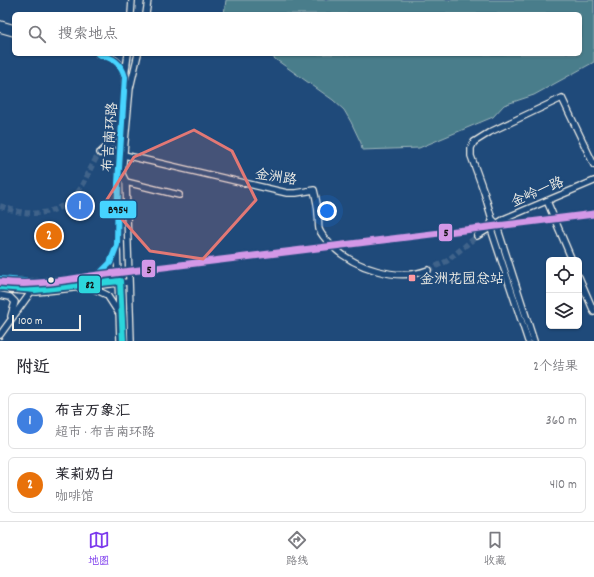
<!DOCTYPE html>
<html lang="zh">
<head>
<meta charset="utf-8">
<style>
  body { margin:0; font-family:Dekko,"LXGW WenKai TC",sans-serif; background:#f7f7f7; color:#2b2b33 }
  .controls { position:absolute; right:12px; bottom:12px; display:grid; overflow:hidden; border-radius:6px; box-shadow:0 1px 3px #0004 }
  .controls button { width:36px; height:36px; display:grid; place-items:center; padding:0; border:0; border-bottom:1px solid #e1e1e2; background:#fff; color:#2b2b33; font:20px sans-serif }
  .scale { position:absolute; left:12px; bottom:10px; width:69px; box-sizing:border-box; padding-left:4px; border:2px solid #f4f1e8; border-top:0; font-size:11px; line-height:14px; white-space:nowrap; color:#f4f1e8; -webkit-text-stroke:3px #1f4a7a; paint-order:stroke }
  .you { position:absolute; left:327px; top:211px; width:14px; height:14px; margin:-10px; border:3px solid #fff; border-radius:50%; background:#1a73e8; box-shadow:0 0 0 6px #1a73e833 }
  .badge { display:grid; place-items:center; width:26px; height:26px; border-radius:50%; background:#7c3aed; color:#fff; font-size:13px; font-weight:700 }
  .pin { position:absolute; translate:-50% -50%; border:2px solid #fff; box-shadow:0 1px 4px #0006 }
  .list { margin:0; padding:0; list-style:none }
  h2 { display:flex; justify-content:space-between; align-items:center; height:52px; margin:0; padding:0 16px; font-size:17px }
  h2 small { font-size:13px; font-weight:400; color:#7c7c81 }
  .list li { display:grid; grid-template-columns:26px 1fr auto; gap:12px; align-items:center; box-sizing:border-box; height:56px; margin:0 8px 8px; padding:0 8px; border:1px solid #e1e1e2; border-radius:6px }
  .list b { display:block; font-size:15px; white-space:nowrap }
  .list p { margin:0; font-size:13px; white-space:nowrap; color:#7c7c81 }
  .list em { font-size:13px; font-style:normal; color:#7c7c81 }
  .icon { flex:none; width:22px; height:22px; fill:none; stroke:currentColor; stroke-width:2; stroke-linecap:round; stroke-linejoin:round }
  .map { position:relative; flex:none; width:594px; height:341px; overflow:hidden }
  .search { position:absolute; background:#fff; box-shadow:0 1px 3px #0004; left:12px; right:12px; top:12px; height:44px; display:flex; align-items:center; gap:10px; box-sizing:border-box; padding:0 14px; border-radius:6px; color:#7c7c81; font-size:15px }
  .sheet { height:180px; background:#fff }
  nav { display:flex; justify-content:space-around; align-items:center; box-sizing:border-box; height:56px; border-top:1px solid #e1e1e2; background:#fff; font-size:11px; color:#7c7c81 }
  nav a { display:grid; justify-items:center; gap:2px }
  nav .on { color:#7c3aed }
  .map>svg:first-child { display:block }
</style>
</head>
<body>
<div class="map">
<svg width="594" height="341" viewBox="0 0 594 341">
  <rect width="100%" height="100%" fill="#1f4a7a"/>
  <filter id="ink" filterUnits="userSpaceOnUse"><feTurbulence type="fractalNoise" baseFrequency=".025" numOctaves="2"/><feDisplacementMap in="SourceGraphic" scale="8" xChannelSelector="R" yChannelSelector="G"/><feConvolveMatrix kernelMatrix="1 2 1 2 8 2 1 2 1" color-interpolation-filters="sRGB"/></filter>
  <g filter="url(#ink)">
    <!-- green -->
    <polygon fill="#487d8b" stroke="#9eb7ba" points="226,0 594,0 594,62 534,95 504,105 493,117 419,148 362,150 361,143 351,122 344,110 333,100 268,54 580,54 580,14 224,14"/>
    <g fill="none" stroke-linecap="round" stroke-linejoin="round">
      <!-- minor-tunnel -->
      <g stroke="#3f638a" stroke-width="5.5" stroke-dasharray="5.5 3" stroke-linecap="butt">
        <path d="M0,206C10,209 20,213 30,213C53,215 73,203 84,183C89,172 93,162 100,153"/>
        <polyline points="428,270 447,261 477,236"/>
      </g>
      <!-- minor casing -->
      <g stroke="#f4f1e8" stroke-width="8">
        <g id="minor">
          <polyline points="131,14 132,0"/>
          <polyline points="146,14 148,0"/>
          <polyline points="0,24 14,28"/>
          <polyline points="0,29 14,33"/>
          <path d="M98,54C112,57 121,60 124,75"/>
          <polyline points="102,151 109,145 120,143"/>
          <path d="M100,153C109,149 115,151 124,155L287,193H296L314,190C316,198 318,206 318,214C319,218 318,224 319,229C321,235 327,241 332,246C355,268 397,282 428,270"/>
          <polyline points="126,182 179,195"/>
          <polyline points="547,201 572,260"/>
          <polyline points="491,223 490,226 528,341"/>
          <polyline points="477,236 506,218 594,181"/>
          <polyline points="98,275 110,263 116,248"/>
          <polyline points="579,277 594,312"/>
          <polyline points="0,279 35,282 128,272"/>
          <polyline points="90,287 107,295 118,312"/>
          <polyline points="0,289 37,292 128,282"/>
          <polyline points="0,295 10,297 15,302 11,316"/>
          <polyline points="0,335 31,292"/>
          <polyline points="120,341 117,245 118,183 125,77 128,54"/>
          <polyline points="131,341 126,182 122,174 130,88 138,54"/>
          <polyline points="534,341 496,223 492,219 484,192 471,156 471,148 474,142 490,132 562,98 594,165"/>
        </g>
      </g>
      <!-- minor -->
      <use href="#minor" stroke="#1f4a7a" stroke-width="5.5"/>
      <!-- bus-1 casing -->
      <g stroke="#1f4a7a" stroke-width="9">
        <path id="bus-1" d="M0,279L35,282L98,275L110,263L117,245L118,183L125,77C121,62 112,58 98,54"/>
      </g>
      <!-- bus-2 casing -->
      <g stroke="#1f4a7a" stroke-width="9">
        <polyline id="bus-2" points="0,287 35,290 120,281 123,341"/>
      </g>
      <!-- bus-1 -->
      <use href="#bus-1" stroke="#46d4ff" stroke-width="6"/>
      <!-- bus-2 -->
      <use href="#bus-2" stroke="#2cd6dc" stroke-width="6"/>
      <!-- metro-1 casing -->
      <g stroke="#1f4a7a" stroke-width="10">
        <path id="metro-1" d="M0,282C31,286 61,281 91,276L594,214"/>
      </g>
      <!-- metro-1 -->
      <use href="#metro-1" stroke="#d398e7" stroke-width="7"/>
    </g>
  </g>
  <!-- marked area -->
  <path fill="#e27875" fill-opacity="0.2" stroke="#e27875" stroke-width="3" stroke-linejoin="round" d="M194,130L232,151L256,200L203,259L150,251L106,201L134,157Z"/>
  <!-- markers -->
  <rect fill="#ff9aa2" stroke="#1f4a7a" stroke-width="1.5" x="408" y="274" width="8" height="8" rx="2"/>
  <circle fill="#f4f1e8" stroke="#1f4a7a" stroke-width="1.5" cx="51" cy="280" r="3.5"/>
  <g text-anchor="middle" stroke-width="4" stroke-linejoin="round" paint-order="stroke">
    <!-- street labels -->
    <g font-size="14" fill="#f4f1e8" stroke="#1f4a7a">
      <text transform="translate(109 137) rotate(-86)" y="5">布吉南环路</text>
      <text transform="translate(276 176) rotate(9)" y="5">金洲路</text>
      <text transform="translate(537 191) rotate(-23)" y="5">金岭一路</text>
    </g>
    <!-- poi labels -->
    <g font-size="14" fill="#f4f1e8" stroke="#1f4a7a" text-anchor="start">
      <text x="420" y="283">金洲花园总站</text>
    </g>
  </g>
  <g stroke="#1f4a7a" stroke-width="1.5">
    <rect x="99" y="200" width="38" height="19" rx="4" fill="#46d4ff"/>
    <rect x="438" y="223" width="15" height="19" rx="4" fill="#d398e7"/>
    <rect x="141" y="259" width="15" height="19" rx="4" fill="#d398e7"/>
    <rect x="78" y="275" width="23" height="19" rx="4" fill="#2cd6dc"/>
  </g>
  <g font-size="11" text-anchor="middle" font-weight="bold" fill="#111">
    <text x="118" y="213">B954</text>
    <text x="446" y="236">5</text>
    <text x="149" y="273">5</text>
    <text x="90" y="288">82</text>
  </g>
</svg>
<div class="controls">
<button><svg class="icon" aria-label="locate" viewBox="0 0 24 24"><circle cx="12" cy="12" r="6"/><path d="M12 2v4M12 18v4M2 12h4M18 12h4"/></svg></button>
<button><svg class="icon" aria-label="layers" viewBox="0 0 24 24"><path d="M12 4l9 5-9 5-9-5zM3 14l9 5 9-5"/></svg></button>
</div>
<div class="scale">100 m</div>
<div class="you"></div>
<div class="pin badge" style="left:80px;top:206px;background:#3f7fe0">1</div>
<div class="pin badge" style="left:49px;top:236px;background:#e8710a">2</div>
<div class="search"><svg class="icon" aria-label="search" viewBox="0 0 24 24"><circle cx="10" cy="10" r="6"/><path d="M15 15l6 6"/></svg>搜索地点</div>
</div>
<section class="sheet">
<h2>附近<small>2个结果</small></h2>
<ul class="list">
<li><span class="badge" style="background:#3f7fe0">1</span><div><b>布吉万象汇</b><p>超市 · 布吉南环路</p></div><em>360 m</em></li>
<li><span class="badge" style="background:#e8710a">2</span><div><b>茉莉奶白</b><p>咖啡馆</p></div><em>410 m</em></li>
</ul>
</section>
<nav>
<a class="on"><svg class="icon" aria-label="map" viewBox="0 0 24 24"><path d="M3 6l6-2 6 2 6-2v14l-6 2-6-2-6 2zM9 4v14M15 6v14"/></svg>地图</a>
<a><svg class="icon" aria-label="directions" viewBox="0 0 24 24"><path d="M12 3l9 9-9 9-9-9zM9 14v-3h6M13 9l2 2-2 2"/></svg>路线</a>
<a><svg class="icon" aria-label="saved" viewBox="0 0 24 24"><path d="M7 4h10v16l-5-4-5 4z"/></svg>收藏</a>
</nav>
</body>
</html>
